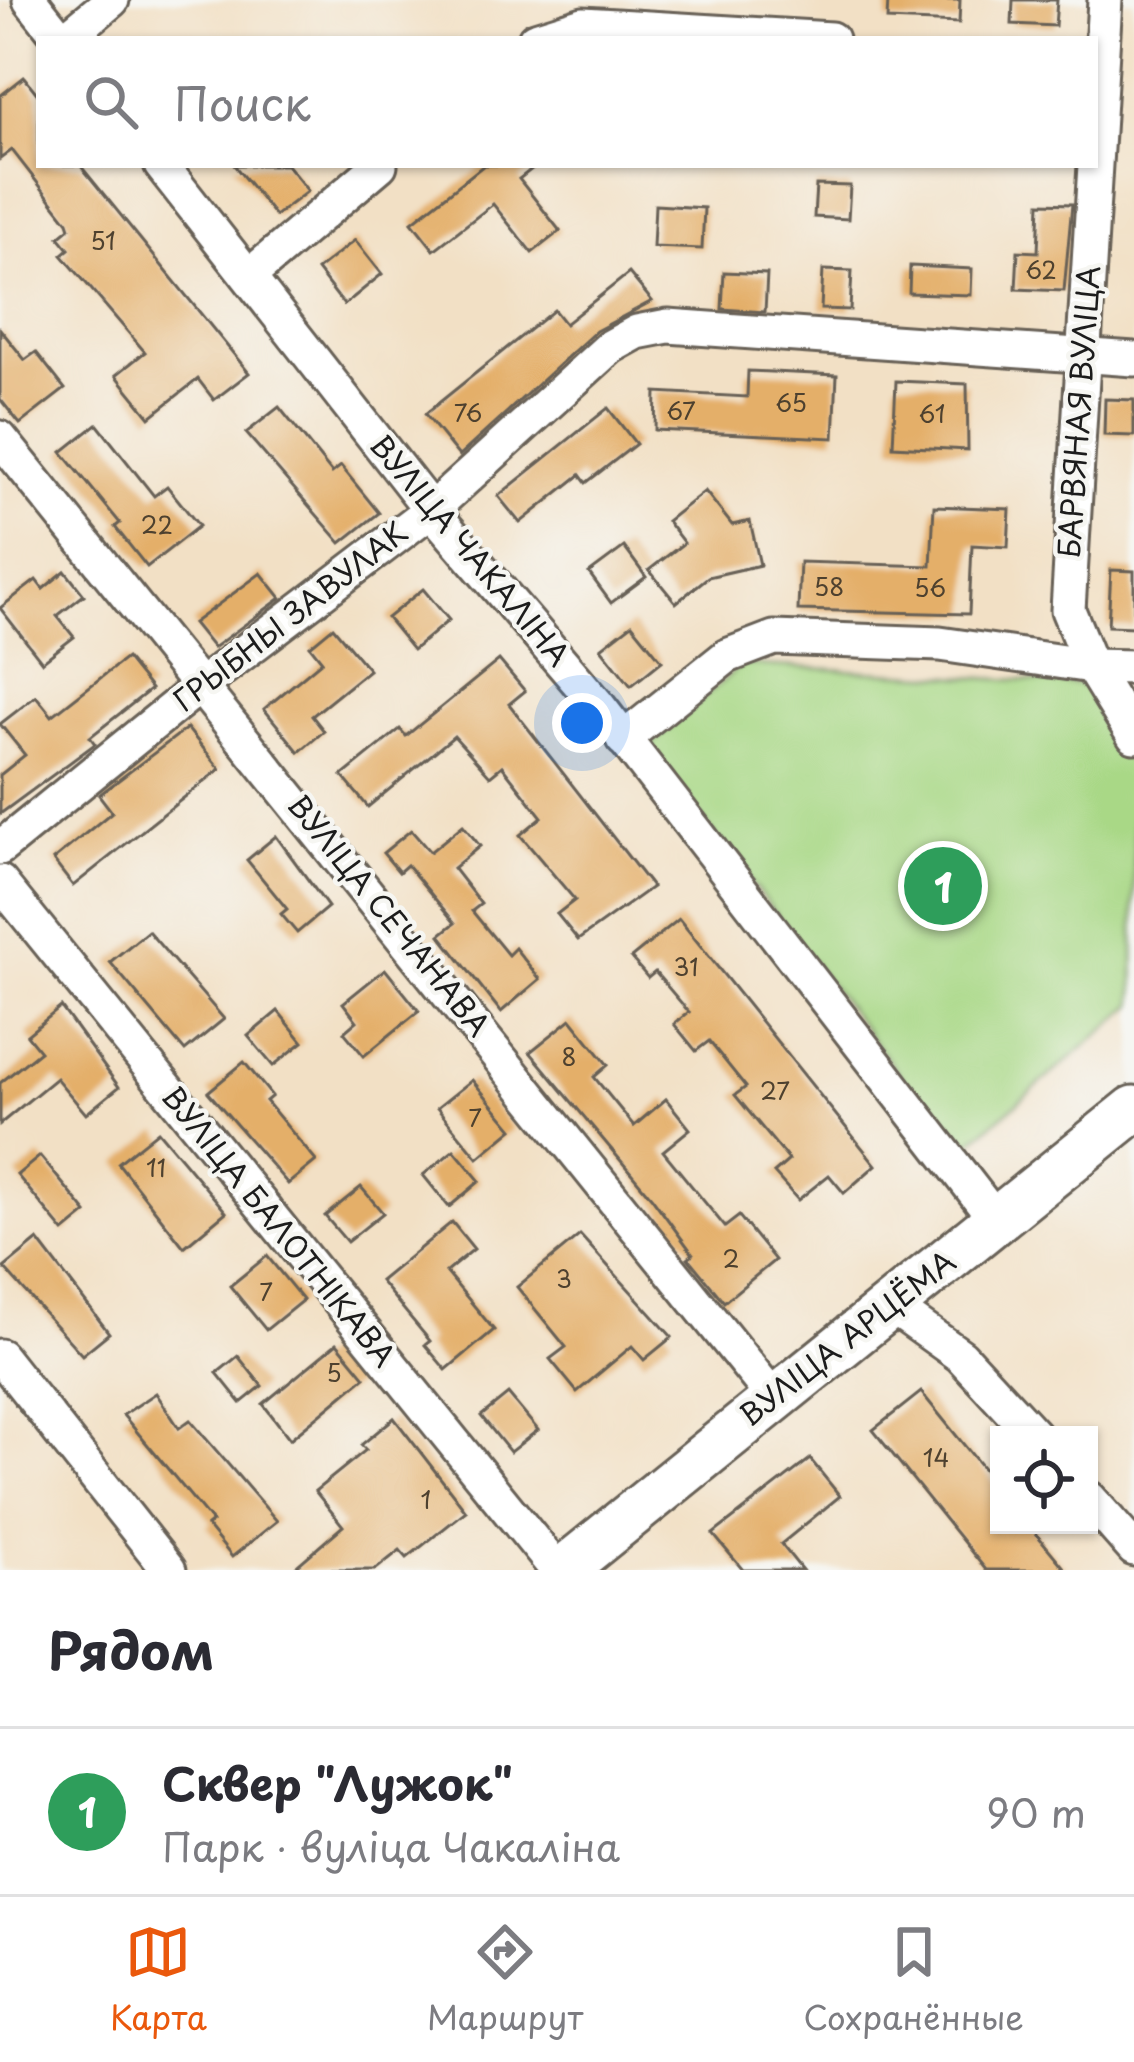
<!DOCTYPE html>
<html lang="ru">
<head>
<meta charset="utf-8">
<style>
  body { margin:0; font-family:"Playpen Sans",sans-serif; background:#f7f7f7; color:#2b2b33 }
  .controls { position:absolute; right:36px; bottom:36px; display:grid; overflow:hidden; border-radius:0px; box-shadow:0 3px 9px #0004 }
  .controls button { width:108px; height:108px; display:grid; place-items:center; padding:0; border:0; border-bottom:3px solid #e1e1e2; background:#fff; color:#2b2b33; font:60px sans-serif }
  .you { position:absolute; left:582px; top:723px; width:42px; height:42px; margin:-30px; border:9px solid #fff; border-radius:50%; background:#1a73e8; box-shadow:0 0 0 18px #1a73e833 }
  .badge { display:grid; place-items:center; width:78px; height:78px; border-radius:50%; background:#ea580c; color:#fff; font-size:39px; font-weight:700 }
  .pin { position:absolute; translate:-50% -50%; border:6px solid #fff; box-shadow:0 3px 12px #0006 }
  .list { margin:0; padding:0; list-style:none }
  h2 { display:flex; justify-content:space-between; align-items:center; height:156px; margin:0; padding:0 48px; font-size:51px }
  h2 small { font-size:39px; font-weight:400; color:#7c7c81 }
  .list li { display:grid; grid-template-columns:78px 1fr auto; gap:36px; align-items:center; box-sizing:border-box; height:168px; padding:0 48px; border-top:3px solid #e1e1e2 }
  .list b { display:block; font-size:45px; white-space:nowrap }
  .list p { margin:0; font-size:39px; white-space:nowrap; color:#7c7c81 }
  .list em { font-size:39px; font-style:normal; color:#7c7c81 }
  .icon { flex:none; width:66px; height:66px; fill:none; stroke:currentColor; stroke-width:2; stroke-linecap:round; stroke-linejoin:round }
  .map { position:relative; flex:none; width:1134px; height:1570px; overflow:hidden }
  .search { position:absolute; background:#fff; box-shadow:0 3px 9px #0004; left:36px; right:36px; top:36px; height:132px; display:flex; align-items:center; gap:30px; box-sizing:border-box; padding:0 42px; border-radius:0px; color:#7c7c81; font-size:45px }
  .sheet { height:324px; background:#fff }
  nav { display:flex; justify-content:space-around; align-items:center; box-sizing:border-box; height:168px; border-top:3px solid #e1e1e2; background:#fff; font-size:33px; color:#7c7c81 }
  nav a { display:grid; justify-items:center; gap:6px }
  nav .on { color:#ea580c }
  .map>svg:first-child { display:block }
</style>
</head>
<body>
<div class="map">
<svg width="1134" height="1570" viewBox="0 0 1134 1570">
  <rect width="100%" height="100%" fill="#f6f6f2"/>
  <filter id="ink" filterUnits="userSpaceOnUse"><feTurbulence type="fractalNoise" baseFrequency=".00833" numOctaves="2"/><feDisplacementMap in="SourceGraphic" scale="24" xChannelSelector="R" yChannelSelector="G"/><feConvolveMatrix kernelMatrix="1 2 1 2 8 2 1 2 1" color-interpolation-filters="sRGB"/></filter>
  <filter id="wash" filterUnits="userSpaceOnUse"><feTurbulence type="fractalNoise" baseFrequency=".004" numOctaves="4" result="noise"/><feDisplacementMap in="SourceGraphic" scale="48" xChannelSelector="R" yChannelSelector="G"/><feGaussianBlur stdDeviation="2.7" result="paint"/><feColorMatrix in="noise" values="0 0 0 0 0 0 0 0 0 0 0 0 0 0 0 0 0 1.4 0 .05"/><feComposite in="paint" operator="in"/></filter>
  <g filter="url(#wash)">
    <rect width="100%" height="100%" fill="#f2e0c5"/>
    <!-- green -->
    <polygon fill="#a9d886" stroke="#627a51" stroke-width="3" points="742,664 1083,684 1134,767 1134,1005 959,1152 647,748"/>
    <g id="blocks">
      <!-- building -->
      <g fill="#e4af69">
        <polygon points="888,0 960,0 959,23 887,20"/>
        <polygon points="1013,0 1057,0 1055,26 1012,24"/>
        <polygon points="24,77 39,96 39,165 80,165 249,373 214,400 198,379 150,417 116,375 145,352 62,255 69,249 59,237 70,228 68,222 12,150 0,159 0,96"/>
        <polygon points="234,165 287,165 308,191 275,216"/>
        <polygon points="484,165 537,165 519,179 560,231 532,253 493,204 434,250 412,222"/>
        <polygon points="816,185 850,186 848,219 814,217"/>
        <polygon points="1040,203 1072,204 1064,291 1016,289 1018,251 1038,252"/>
        <polygon points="655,205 704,208 702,249 653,247"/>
        <polygon points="355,240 382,274 344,305 317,270"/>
        <polygon points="910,266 972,269 971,295 909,293"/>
        <polygon points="823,270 852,271 850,310 821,309"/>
        <polygon points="724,272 767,274 765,312 722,309"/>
        <polygon points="629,273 652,301 596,331 459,456 425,414 554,310 565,324"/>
        <polygon points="0,329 25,360 36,352 65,389 20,424 0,399"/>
        <polygon points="748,371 837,375 834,438 655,430 656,392 747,397"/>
        <polygon points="896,381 967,384 968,450 893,446"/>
        <polygon points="1105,399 1134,400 1134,436 1104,435"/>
        <polygon points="279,407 332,473 341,466 379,513 341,543 246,433"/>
        <polygon points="608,408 636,444 586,483 580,475 520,523 498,496"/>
        <polygon points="97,424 154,496 167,486 199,526 147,567 115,527 120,523 62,452"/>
        <polygon points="705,491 732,525 750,521 760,565 708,577 676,603 649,570 684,543 667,521"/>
        <polygon points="934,506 1010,509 1008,547 972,545 969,614 798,610 800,562 931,566"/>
        <polygon points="624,547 646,577 611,603 589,573"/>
        <polygon points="1111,570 1134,571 1134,627 1108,626"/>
        <polygon points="65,571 84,595 57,616 74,637 42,662 0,608 36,580 43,589"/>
        <polygon points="261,573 281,598 213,648 193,623"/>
        <polygon points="423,589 449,620 413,650 387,618"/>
        <polygon points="632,624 662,661 631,686 601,648"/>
        <polygon points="333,627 369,670 312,716 324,731 299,752 264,709 322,661 310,646"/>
        <polygon points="126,658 151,689 90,737 95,744 0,814 0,775 25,755 0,724 36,696 52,716"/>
        <polygon points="499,660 525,691 509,704 652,887 578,940 557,914 575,900 520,835 542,817 502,766 490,776 454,736 368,807 342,776 400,729 406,736"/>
        <polygon points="187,728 220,769 73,886 53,860 112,812 99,795"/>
        <polygon points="463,825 480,846 453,868 481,904 472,911 508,955 515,948 540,979 501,1012 440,935 455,923 407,865 399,872 383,853 411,830 430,852"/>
        <polygon points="276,836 328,907 297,933 281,914 287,909 247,860"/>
        <polygon points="679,919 876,1165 844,1193 829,1175 798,1200 774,1173 789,1160 735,1095 746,1087 709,1041 696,1051 674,1024 689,1012 655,972 648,978 631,958"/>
        <polygon points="148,931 224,1019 185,1051 110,962"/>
        <polygon points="385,969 419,1011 364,1056 344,1032 357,1021 343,1003"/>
        <polygon points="61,1007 119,1087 86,1114 56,1078 0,1124 0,1083 40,1051 27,1035"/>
        <polygon points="278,1011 303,1042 273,1066 248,1036"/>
        <polygon points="571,1019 608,1065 594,1077 634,1126 666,1099 690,1129 663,1151 725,1227 739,1216 775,1260 724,1302 688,1258 693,1254 652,1198 530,1052"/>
        <polygon points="244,1062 272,1096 266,1101 316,1161 288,1184 208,1092"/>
        <polygon points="472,1080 513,1129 478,1158 437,1108"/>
        <polygon points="158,1131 226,1212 184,1247 118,1163"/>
        <polygon points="454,1150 480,1181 449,1207 423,1175"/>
        <polygon points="40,1156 87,1213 64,1232 17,1175"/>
        <polygon points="361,1187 383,1213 347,1242 325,1216"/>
        <polygon points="452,1222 474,1249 446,1272 494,1330 446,1370 425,1345 430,1341 380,1281"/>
        <polygon points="580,1235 672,1337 644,1360 632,1346 577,1392 550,1359 566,1347 517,1287"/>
        <polygon points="38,1240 109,1333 82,1355 4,1268"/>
        <polygon points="267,1256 303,1300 266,1330 230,1286"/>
        <polygon points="337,1343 365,1377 290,1439 263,1404"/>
        <polygon points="238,1356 262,1386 241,1403 217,1373"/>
        <polygon points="921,1392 999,1488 999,1525 1029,1525 1066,1570 986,1570 873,1430"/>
        <polygon points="156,1393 179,1428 190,1420 277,1521 232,1557 207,1526 212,1522 123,1415"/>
        <polygon points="508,1394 538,1430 510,1452 481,1416"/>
        <polygon points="394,1418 466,1511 407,1558 400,1550 375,1570 292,1570 343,1526 315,1491 366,1450 361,1445"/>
        <polygon points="810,1459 840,1496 781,1544 802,1570 743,1570 713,1534"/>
      </g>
    </g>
  </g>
  <g filter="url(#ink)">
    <use href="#blocks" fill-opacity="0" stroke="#676157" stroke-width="3"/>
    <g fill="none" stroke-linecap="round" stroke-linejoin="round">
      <!-- street casing -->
      <g stroke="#676157" stroke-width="39">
        <g id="street">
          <polyline points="30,0 61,39"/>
          <polyline points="1105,0 1068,610 1091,666 1134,736"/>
          <polyline points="65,39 112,0"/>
          <polyline points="535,39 583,24 831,39"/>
          <polyline points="161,165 431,510 598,705 997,1221"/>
          <polyline points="249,276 380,165"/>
          <polyline points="0,438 773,1397"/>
          <polyline points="623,739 727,656 774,638 940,644 1091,666 1134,667"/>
          <polyline points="0,848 201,685 431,510 610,347 637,332 668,326 1134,359"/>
          <polyline points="0,882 557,1570"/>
          <polyline points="891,1306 961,1356 1034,1435"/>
          <polyline points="0,1356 169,1570"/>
          <polyline points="1089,1498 1134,1549"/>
        </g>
      </g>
      <!-- secondary casing -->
      <g stroke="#676157" stroke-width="51">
        <polyline id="secondary" points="563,1570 1134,1109"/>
      </g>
      <!-- street -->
      <use href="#street" stroke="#fff" stroke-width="33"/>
      <!-- secondary -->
      <use href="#secondary" stroke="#fff" stroke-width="45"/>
    </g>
  </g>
  <g text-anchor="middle" stroke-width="9" stroke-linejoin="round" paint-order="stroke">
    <!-- number labels -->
    <g font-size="24" fill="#4e412f">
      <text x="103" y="250">51</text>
      <text x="1041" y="279">62</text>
      <text x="791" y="412">65</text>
      <text x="681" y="420">67</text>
      <text x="468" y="422">76</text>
      <text x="932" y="423">61</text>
      <text x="157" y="534">22</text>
      <text x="829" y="596">58</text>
      <text x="930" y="597">56</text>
      <text x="686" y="976">31</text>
      <text x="569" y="1066">8</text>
      <text x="775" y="1100">27</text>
      <text x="475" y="1127">7</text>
      <text x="156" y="1177">11</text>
      <text x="731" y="1268">2</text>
      <text x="564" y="1288">3</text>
      <text x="266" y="1301">7</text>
      <text x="334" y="1382">5</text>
      <text x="936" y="1467">14</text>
      <text x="426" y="1509">1</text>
    </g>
    <!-- street labels -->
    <g font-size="30" fill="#1c1c1c" stroke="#f6f6f2">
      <text transform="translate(1080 412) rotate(-86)" y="10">БАРВЯНАЯ ВУЛІЦА</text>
      <text transform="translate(469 551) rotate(50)" y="10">ВУЛІЦА ЧАКАЛІНА</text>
      <text transform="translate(291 617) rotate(-38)" y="10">ГРЫБНЫ ЗАВУЛАК</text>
      <text transform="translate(388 916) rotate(51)" y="10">ВУЛІЦА СЕЧАНАВА</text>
      <text transform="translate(278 1227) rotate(51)" y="10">ВУЛІЦА БАЛОТНІКАВА</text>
      <text transform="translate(848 1339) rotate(-38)" y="10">ВУЛІЦА АРЦЁМА</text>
    </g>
  </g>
</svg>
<div class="controls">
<button><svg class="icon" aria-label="locate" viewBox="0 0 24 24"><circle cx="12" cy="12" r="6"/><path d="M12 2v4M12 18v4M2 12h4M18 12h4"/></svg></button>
</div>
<div class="you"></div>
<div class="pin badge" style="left:943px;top:886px;background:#2e9e5b">1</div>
<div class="search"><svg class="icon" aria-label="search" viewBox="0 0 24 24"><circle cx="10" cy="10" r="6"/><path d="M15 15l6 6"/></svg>Поиск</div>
</div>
<section class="sheet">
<h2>Рядом<small></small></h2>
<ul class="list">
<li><span class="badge" style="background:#2e9e5b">1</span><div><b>Сквер &quot;Лужок&quot;</b><p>Парк · вуліца Чакаліна</p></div><em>90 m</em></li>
</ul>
</section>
<nav>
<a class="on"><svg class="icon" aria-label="map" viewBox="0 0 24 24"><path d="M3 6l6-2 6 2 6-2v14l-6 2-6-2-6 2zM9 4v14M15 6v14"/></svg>Карта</a>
<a><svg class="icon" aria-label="directions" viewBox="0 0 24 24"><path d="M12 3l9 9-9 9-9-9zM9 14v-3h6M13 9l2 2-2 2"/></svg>Маршрут</a>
<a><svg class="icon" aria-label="saved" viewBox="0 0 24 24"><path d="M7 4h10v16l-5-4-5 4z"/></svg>Сохранённые</a>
</nav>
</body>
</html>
